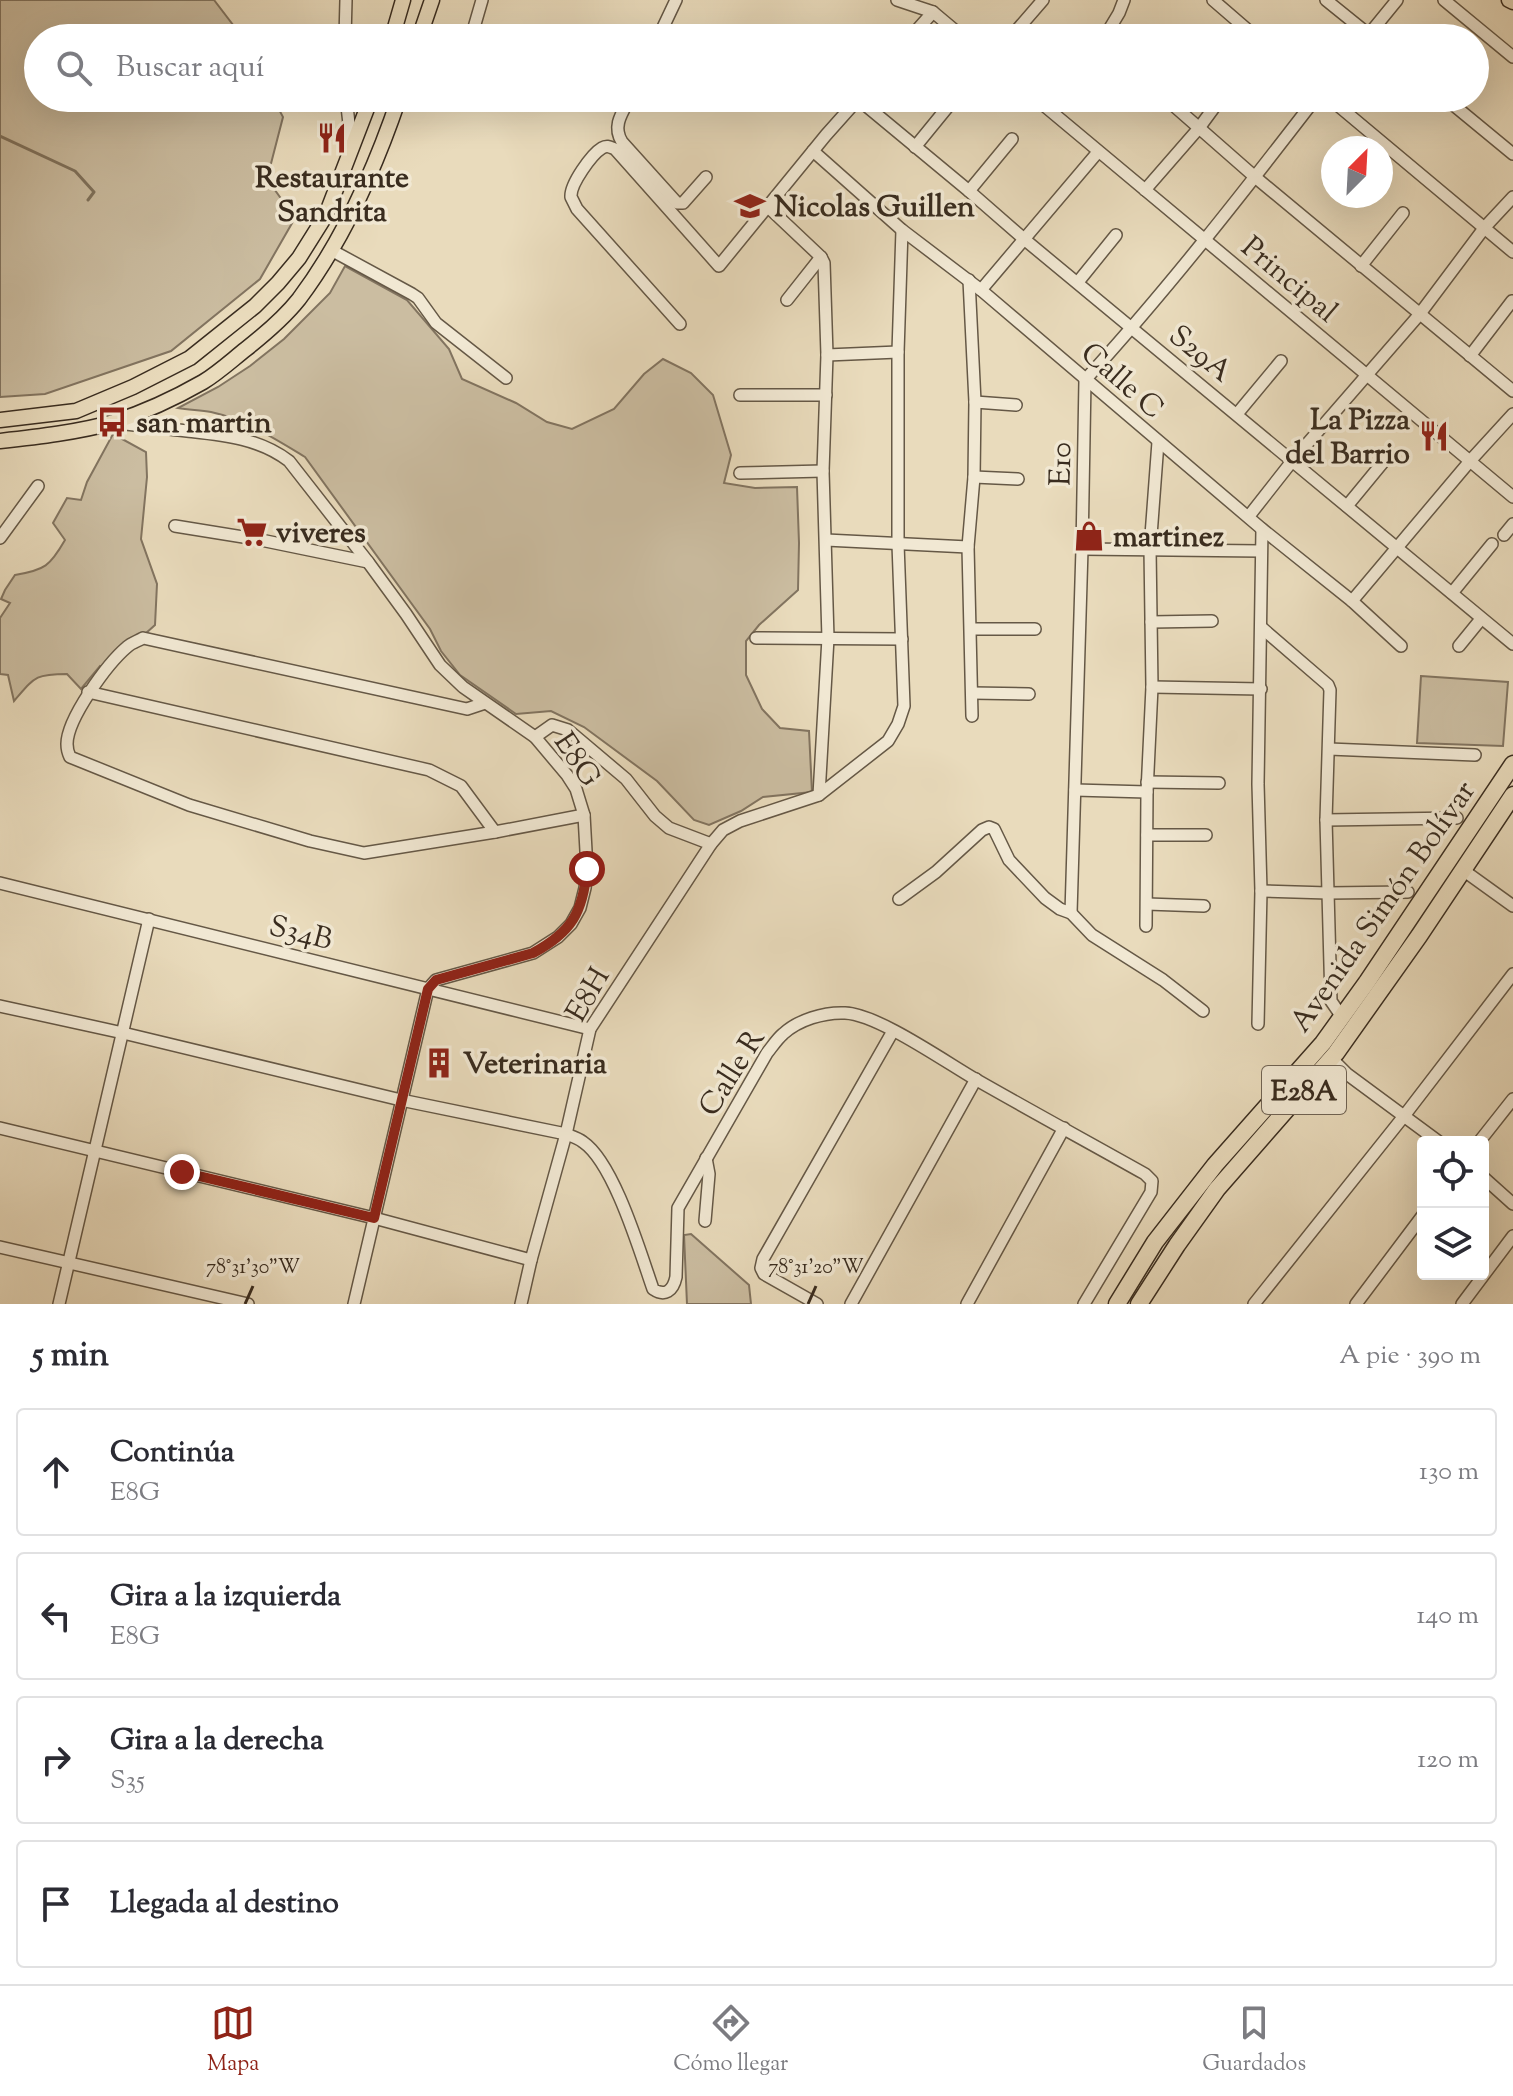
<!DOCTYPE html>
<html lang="es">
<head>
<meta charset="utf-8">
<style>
  body { margin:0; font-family:"Sorts Mill Goudy",serif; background:#f2f2f3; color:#2b2b33 }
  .controls { position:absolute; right:24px; bottom:24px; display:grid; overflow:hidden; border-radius:8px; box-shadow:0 8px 32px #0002 }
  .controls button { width:72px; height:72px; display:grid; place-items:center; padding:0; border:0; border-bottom:2px solid #e1e1e2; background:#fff; color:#2b2b33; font:40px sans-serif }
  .compass { position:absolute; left:1321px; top:136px; width:72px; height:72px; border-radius:50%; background:#fff; box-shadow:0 8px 32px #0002; rotate:24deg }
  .stop { position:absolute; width:24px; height:24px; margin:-18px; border:6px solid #8f2418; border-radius:50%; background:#fff }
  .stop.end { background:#8f2418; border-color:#fff; box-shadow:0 2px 8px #0008 }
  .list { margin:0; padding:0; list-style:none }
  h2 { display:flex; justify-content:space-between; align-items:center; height:104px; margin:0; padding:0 32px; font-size:34px }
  h2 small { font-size:26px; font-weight:400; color:#7c7c81 }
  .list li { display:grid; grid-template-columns:52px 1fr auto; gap:24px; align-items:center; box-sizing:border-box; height:128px; margin:0 16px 16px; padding:0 16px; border:2px solid #e1e1e2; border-radius:8px }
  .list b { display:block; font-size:30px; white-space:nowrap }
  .list p { margin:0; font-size:26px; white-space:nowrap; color:#7c7c81 }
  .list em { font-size:26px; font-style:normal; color:#7c7c81 }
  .icon { flex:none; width:44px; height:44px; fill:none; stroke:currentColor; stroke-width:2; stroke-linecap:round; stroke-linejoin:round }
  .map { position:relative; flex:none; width:1513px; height:1304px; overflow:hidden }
  .search { position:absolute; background:#fff; box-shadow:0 8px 32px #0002; left:24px; right:24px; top:24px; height:88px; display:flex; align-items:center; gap:20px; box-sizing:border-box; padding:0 28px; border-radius:44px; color:#7c7c81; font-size:30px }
  .sheet { height:680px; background:#fff }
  nav { display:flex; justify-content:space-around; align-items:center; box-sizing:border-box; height:112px; border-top:2px solid #e1e1e2; background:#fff; font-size:22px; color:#7c7c81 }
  nav a { display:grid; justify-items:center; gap:4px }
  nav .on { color:#8f2418 }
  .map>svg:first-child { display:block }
</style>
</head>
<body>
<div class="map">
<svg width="1513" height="1304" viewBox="0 0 1513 1304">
  <rect width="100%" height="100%" fill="#e9dbbc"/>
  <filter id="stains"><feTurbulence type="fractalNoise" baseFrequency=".0025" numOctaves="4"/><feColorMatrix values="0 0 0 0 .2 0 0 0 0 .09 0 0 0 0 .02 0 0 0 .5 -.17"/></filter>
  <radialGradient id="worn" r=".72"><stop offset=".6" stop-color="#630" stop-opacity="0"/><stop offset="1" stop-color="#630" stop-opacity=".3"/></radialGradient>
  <!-- green -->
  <g fill="#cbbda1" stroke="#827460" stroke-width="2">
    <polygon points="0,0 214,0 243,38 38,38 38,98 273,98 283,117 267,179 295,218 260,279 171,351 45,394 0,397"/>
    <path d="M345,266L407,300L449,349L462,379L516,403L547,422L572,429L614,409L644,374L663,359L691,373L713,395L731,455L724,483L755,488L797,487L799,543L798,590L759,625L746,641V675L762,709L780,728L809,731L812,792L763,797L741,811L709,825L694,820L657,781L584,727L551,711L516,714L460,675L441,651L430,629L305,457C277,440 244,419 211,412C200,410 189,410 178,408L218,387L250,366L284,339L330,293Z"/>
    <path d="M113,434L146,452L147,477L141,539L157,584L155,625L106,669L100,666L81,689L67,674C35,674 35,677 14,701L8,675L0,674V618L10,603L1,599L5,590L15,575C45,570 50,566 65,540L53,523L67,498L81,500L87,482Z"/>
    <polygon points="1421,676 1508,682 1503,746 1417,743"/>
    <polygon points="691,1234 749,1285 751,1304 687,1304 684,1235"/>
  </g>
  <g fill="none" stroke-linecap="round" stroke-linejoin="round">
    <!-- stream -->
    <polyline stroke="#7f725d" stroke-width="3" points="0,136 75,171 94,192 88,200"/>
    <!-- minor casing -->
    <g stroke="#655846" stroke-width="14">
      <g id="minor">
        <polyline points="897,0 933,12 964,38"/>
        <polyline points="1213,0 1257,38"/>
        <polyline points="1326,0 1373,38"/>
        <polyline points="1444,0 1513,57"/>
        <polyline points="473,31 482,0"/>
        <polyline points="345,38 346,0"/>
        <polyline points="658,38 676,0"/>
        <polyline points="910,38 933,12"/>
        <polyline points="1010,38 1043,0"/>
        <polyline points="1104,38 1119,13 1124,0"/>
        <polyline points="1179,38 1182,35"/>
        <polyline points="1366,38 1397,0"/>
        <polyline points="346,98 352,149"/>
        <path d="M630,98C622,113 612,126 622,142L677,203H683L706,177"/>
        <polyline points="1035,98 1513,497"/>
        <polyline points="1165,98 1255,177 1513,391"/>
        <polyline points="1329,98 1513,252"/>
        <polyline points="1445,98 1513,154"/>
        <polyline points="858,99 969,191 1024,239 1513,644"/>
        <polyline points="915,147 955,98"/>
        <polyline points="813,151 902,230 981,290 1262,529 1352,601 1401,646"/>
        <polyline points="1145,190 1199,128 1221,98"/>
        <polyline points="969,191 1012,139"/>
        <polyline points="767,206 821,257 824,263 827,355 823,471 828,638 819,795"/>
        <polyline points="331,250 412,294 418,298 436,323 506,378"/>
        <polyline points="1361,266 1403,213"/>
        <polyline points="969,280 975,402 974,477 968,547 972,716"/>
        <polyline points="1078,282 1116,235"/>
        <polyline points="981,290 1098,152"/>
        <polyline points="787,300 821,257"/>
        <path d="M680,324L577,209C576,207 572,199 571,197C570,184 592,154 602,148C607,145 610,147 615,149L719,266L826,135L859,98"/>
        <polyline points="827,355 898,352"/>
        <polyline points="1470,356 1512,301"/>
        <polyline points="740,395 826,395"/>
        <polyline points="975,402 1016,405"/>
        <polyline points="1237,414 1281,361"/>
        <path d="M117,423C140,426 163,428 187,431C223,435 259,438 289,461L368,562L406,614L440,665L463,687L535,737L567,775L576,789L584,815L587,869L585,888L580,908L571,924L558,937L533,953L436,980L428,989L354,1304"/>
        <polyline points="740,473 823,471"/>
        <polyline points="974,477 1018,479"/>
        <polyline points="1347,506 1389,455"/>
        <polyline points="1249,516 1293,460 1419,315 1485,227 1513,197"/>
        <polyline points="175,526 256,539 368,562"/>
        <polyline points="1504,535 1513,524"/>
        <polyline points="0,538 38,486"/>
        <polyline points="826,540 968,547"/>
        <polyline points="1082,549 1261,551"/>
        <polyline points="1452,593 1492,544"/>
        <polyline points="1352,601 1470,461 1513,414"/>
        <polyline points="1151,622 1212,621"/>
        <polyline points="1262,628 1328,685 1330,690 1326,820 1331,1001 1342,1017"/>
        <polyline points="971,629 1035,629"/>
        <polyline points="756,638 902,639"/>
        <polyline points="1459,646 1481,619"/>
        <polyline points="1152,687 1261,689"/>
        <polyline points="88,692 429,770 461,786 495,832"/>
        <polyline points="972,693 1029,694"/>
        <path d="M485,703L467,709L143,638C138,641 131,643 127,647C107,664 67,719 67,744C67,748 68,753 70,757L189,805L310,841L364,853L495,832L584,815"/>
        <polyline points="535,737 552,725 568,730 626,779 655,816 669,828 711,844"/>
        <polyline points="1329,749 1475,755"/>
        <polyline points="1147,782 1219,783"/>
        <polyline points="1075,790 1147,792"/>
        <polyline points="1326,820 1457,818"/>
        <polyline points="1147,835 1206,835"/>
        <polyline points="1463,870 1513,906"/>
        <polyline points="0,883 590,1029"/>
        <polyline points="1261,891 1328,893 1408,892"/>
        <polyline points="899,899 936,872 982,830 989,827 994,829 1009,860 1045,898 1060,909 1071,913 1092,935 1163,980 1203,1011"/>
        <polyline points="1147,904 1204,906"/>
        <path d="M1071,913L1082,549L1085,380C1167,290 1242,194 1316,98"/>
        <polyline points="1146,926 1147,792 1152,687 1150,549 1158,442"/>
        <path d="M0,1006L123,1033L401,1100L566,1134C571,1136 578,1138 583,1142C614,1163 640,1252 653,1289C665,1297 673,1291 676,1277L678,1208L767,1053C772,1047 777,1039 783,1034C798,1020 824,1012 845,1013C877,1014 944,1061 975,1079C1031,1111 1088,1142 1145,1174L1152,1181L1151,1192L1084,1304"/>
        <polyline points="1258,1024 1261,891 1258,784 1262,529"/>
        <polyline points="1331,1058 1347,1074 1439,1142"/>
        <polyline points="0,1128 374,1218 531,1260"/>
        <polyline points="1479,1142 1513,1099"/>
        <polyline points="1483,1177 1513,1204"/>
        <polyline points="705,1221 709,1174 706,1158"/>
        <polyline points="0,1247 248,1304"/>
        <polyline points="59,1304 149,919"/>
        <polyline points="521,1304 531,1260 566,1134 590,1029 711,844 723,830 740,821 819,795 888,741 898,724 904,706 898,544 898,352 902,230"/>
        <polyline points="817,1304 764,1274 761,1268 763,1259 893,1031"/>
        <polyline points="851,1304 976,1079"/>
        <polyline points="967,1304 1064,1128"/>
        <polyline points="1254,1304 1404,1116 1513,974"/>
        <polyline points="1356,1304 1423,1215"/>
        <polyline points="1462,1304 1513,1236"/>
      </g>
    </g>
    <!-- major casing -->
    <g stroke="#392c1f" stroke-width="17">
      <g id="major">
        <polyline points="1509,0 1513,2"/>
        <polyline points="392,38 403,0"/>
        <polyline points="419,38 432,0"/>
        <polyline points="0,420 76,411 133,387 190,358 255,306 278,283 299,258 326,215 371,98"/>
        <path d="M0,441C36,437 80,432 114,422C145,412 175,398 203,382C218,373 232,360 246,349C265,334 284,318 299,299C344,239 375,169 399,98"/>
      </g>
    </g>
    <!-- highway casing -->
    <g stroke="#392c1f" stroke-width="19">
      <g id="highway">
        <polyline points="1117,1304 1155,1242 1215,1165 1323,1043 1367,982 1513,764"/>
        <polyline points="1139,1304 1177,1245 1217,1189 1336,1053 1419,936 1513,795"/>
      </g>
    </g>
    <!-- minor -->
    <use href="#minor" stroke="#f1e8d3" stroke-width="11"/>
    <!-- major -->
    <use href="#major" stroke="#e9dbbc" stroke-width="14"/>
    <!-- highway -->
    <use href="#highway" stroke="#e9dbbc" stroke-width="16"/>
  </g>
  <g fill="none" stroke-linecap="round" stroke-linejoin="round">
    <!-- route -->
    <path stroke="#8f2418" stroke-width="10" d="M182,1172L374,1218L428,989L436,980L533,953C572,932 583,912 587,869"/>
  </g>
  <!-- ticks -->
  <path fill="none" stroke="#392c1f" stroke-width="3" d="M245,1304L253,1286M808,1304L816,1286"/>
  <!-- icons -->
  <defs>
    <g id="restaurant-bare" transform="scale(2.4)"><path d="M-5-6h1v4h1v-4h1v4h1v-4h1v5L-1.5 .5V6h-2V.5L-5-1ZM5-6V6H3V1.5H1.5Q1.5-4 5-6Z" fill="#8f2418" stroke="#f1e8d3" stroke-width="2.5" paint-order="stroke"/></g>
    <g id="school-bare" transform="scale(2.4)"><path d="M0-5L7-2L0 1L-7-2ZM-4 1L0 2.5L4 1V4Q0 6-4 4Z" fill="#8f2418" stroke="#f1e8d3" stroke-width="2.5" paint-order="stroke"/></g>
    <g id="bus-bare" transform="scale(2.4)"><path d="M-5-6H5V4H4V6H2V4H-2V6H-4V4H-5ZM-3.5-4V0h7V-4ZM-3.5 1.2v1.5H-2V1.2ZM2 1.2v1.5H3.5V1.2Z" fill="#8f2418" stroke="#f1e8d3" stroke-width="2.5" paint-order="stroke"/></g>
    <g id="supermarket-bare" transform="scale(2.4)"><path d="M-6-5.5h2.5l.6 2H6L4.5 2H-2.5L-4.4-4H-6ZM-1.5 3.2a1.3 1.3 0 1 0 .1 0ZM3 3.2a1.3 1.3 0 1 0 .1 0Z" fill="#8f2418" stroke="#f1e8d3" stroke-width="2.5" paint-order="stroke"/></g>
    <g id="shop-bare" transform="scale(2.4)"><path d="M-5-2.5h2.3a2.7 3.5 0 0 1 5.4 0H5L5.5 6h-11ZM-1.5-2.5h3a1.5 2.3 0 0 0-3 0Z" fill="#8f2418" stroke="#f1e8d3" stroke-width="2.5" paint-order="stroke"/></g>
    <g id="building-bare" transform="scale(2.4)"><path d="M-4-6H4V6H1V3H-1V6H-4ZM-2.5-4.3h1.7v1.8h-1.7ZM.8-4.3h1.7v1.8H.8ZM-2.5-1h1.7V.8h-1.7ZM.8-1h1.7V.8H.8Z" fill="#8f2418" stroke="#f1e8d3" stroke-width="2.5" paint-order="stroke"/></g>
  </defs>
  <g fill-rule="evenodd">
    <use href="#restaurant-bare" x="332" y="138"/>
    <use href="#school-bare" x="750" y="206"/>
    <use href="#bus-bare" x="112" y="422"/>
    <use href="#restaurant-bare" x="1434" y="436"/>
    <use href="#supermarket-bare" x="252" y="532"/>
    <use href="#shop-bare" x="1089" y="536"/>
    <use href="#building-bare" x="439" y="1063"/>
  </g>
  <g text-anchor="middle" stroke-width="7" stroke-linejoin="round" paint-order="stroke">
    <!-- shield labels -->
    <rect fill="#f1e8d3" stroke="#706455" stroke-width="2" x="1262" y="1066" width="84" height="48" rx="6"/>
    <g font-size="28" font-weight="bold" fill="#392c1f">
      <text x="1304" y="1100">E28A</text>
    </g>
    <!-- poi labels -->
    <g font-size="30" font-weight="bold" fill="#392c1f" stroke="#f1e8d3" text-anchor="start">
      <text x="332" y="187" text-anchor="middle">Restaurante<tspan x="332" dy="34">Sandrita</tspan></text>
      <text x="774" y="216">Nicolas Guillen</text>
      <text x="1410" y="429" text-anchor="end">La Pizza<tspan x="1410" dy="34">del Barrio</tspan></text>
      <text x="136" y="432">san martin</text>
      <text x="276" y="542">viveres</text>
      <text x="1113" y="546">martinez</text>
      <text x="463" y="1073">Veterinaria</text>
    </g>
    <!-- street labels -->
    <g font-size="30" fill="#392c1f" stroke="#f1e8d3">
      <text transform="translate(1290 279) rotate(40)" y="10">Principal</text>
      <text transform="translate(1201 353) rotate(39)" y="10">S29A</text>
      <text transform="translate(1123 380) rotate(41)" y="10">Calle C</text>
      <text transform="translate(1060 464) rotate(-89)" y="10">E10</text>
      <text transform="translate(578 759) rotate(56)" y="10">E8G</text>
      <text transform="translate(1382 906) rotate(-55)" y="10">Avenida Simón Bolívar</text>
      <text transform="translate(301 932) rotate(14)" y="10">S34B</text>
      <text transform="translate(587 994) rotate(-60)" y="10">E8H</text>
      <text transform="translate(731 1072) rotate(-58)" y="10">Calle R</text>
    </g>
  </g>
  <g font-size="20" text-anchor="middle" fill="#392c1f" stroke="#f1e8d3" stroke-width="7" stroke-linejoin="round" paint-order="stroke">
    <text x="253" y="1273">78°31'30"W</text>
    <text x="816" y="1273">78°31'20"W</text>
  </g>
  <rect width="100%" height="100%" filter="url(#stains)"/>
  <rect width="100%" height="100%" fill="url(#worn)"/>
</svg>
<div class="controls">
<button><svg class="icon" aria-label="locate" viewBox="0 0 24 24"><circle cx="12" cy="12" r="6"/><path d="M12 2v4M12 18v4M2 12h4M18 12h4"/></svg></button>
<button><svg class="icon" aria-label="layers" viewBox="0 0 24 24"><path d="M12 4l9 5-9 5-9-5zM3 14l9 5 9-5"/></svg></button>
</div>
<svg class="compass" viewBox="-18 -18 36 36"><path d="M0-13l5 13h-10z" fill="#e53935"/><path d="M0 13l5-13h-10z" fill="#7c7c81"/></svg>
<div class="stop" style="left:587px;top:869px"></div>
<div class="stop end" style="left:182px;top:1172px"></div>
<div class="search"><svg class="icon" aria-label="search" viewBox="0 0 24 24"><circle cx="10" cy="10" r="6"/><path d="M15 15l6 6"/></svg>Buscar aquí</div>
</div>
<section class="sheet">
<h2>5 min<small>A pie · 390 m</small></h2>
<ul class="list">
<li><svg class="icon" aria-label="ahead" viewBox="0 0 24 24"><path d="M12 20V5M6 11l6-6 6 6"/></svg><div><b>Continúa</b><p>E8G</p></div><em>130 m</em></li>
<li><svg class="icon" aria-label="left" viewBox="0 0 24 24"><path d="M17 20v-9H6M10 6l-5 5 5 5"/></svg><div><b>Gira a la izquierda</b><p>E8G</p></div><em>140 m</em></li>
<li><svg class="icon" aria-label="right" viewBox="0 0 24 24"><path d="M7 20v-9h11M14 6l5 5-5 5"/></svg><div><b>Gira a la derecha</b><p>S35</p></div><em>120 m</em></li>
<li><svg class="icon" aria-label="arrive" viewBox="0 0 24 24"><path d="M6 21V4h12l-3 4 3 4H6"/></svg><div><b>Llegada al destino</b></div></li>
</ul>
</section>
<nav>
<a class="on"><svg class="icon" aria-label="map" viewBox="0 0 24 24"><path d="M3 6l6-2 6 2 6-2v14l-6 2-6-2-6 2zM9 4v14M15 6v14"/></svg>Mapa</a>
<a><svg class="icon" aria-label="directions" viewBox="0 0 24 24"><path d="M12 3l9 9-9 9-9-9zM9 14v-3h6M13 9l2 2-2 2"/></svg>Cómo llegar</a>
<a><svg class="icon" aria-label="saved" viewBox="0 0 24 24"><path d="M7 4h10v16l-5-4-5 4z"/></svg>Guardados</a>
</nav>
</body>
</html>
